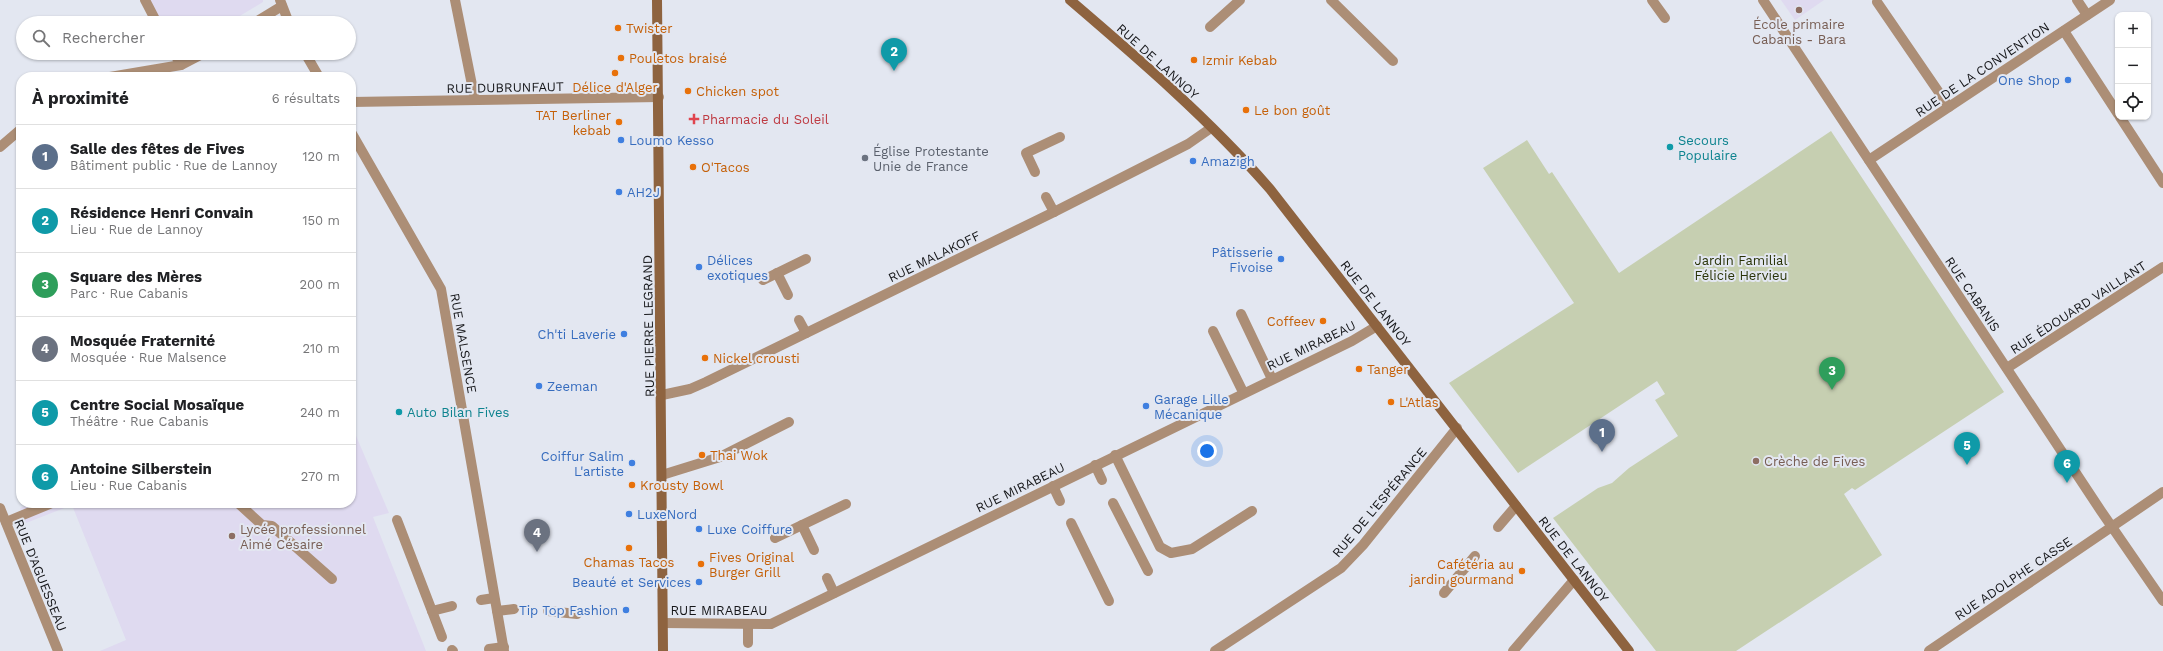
<!DOCTYPE html>
<html lang="fr">
<head>
<meta charset="utf-8">
<style>
  body { margin:0; font-family:"Work Sans",sans-serif; background:#f2f2f2; color:#202124 }
  .controls { position:absolute; right:12px; top:12px; display:grid; overflow:hidden; border-radius:8px; box-shadow:0 1px 3px #0004 }
  .controls button { width:36px; height:36px; display:grid; place-items:center; padding:0; border:0; border-bottom:1px solid #e0e0e0; background:#fff; color:#202124; font:20px sans-serif }
  .you { position:absolute; left:1207px; top:451px; width:14px; height:14px; margin:-10px; border:3px solid #fff; border-radius:50%; background:#1a73e8; box-shadow:0 0 0 6px #1a73e833 }
  .badge { display:grid; place-items:center; width:26px; height:26px; border-radius:50%; background:#ea580c; color:#fff; font-size:13px; font-weight:700 }
  .pin { position:absolute; translate:-50% -33px; filter:drop-shadow(0 1px 2px #0008) }
  .pin::after { content:''; position:absolute; top:21px; width:14px; height:12px; background:inherit; clip-path:polygon(0 0,100% 0,50% 100%) }
  .list { margin:0; padding:0; list-style:none }
  h2 { display:flex; justify-content:space-between; align-items:center; height:52px; margin:0; padding:0 16px; font-size:17px }
  h2 small { font-size:13px; font-weight:400; color:#757577 }
  .list li { display:grid; grid-template-columns:26px 1fr auto; gap:12px; align-items:center; box-sizing:border-box; height:64px; padding:0 16px; border-top:1px solid #e0e0e0 }
  .list b { display:block; font-size:15px; white-space:nowrap }
  .list p { margin:0; font-size:13px; white-space:nowrap; color:#757577 }
  .list em { font-size:13px; font-style:normal; color:#757577 }
  .icon { flex:none; width:22px; height:22px; fill:none; stroke:currentColor; stroke-width:2; stroke-linecap:round; stroke-linejoin:round }
  .map { position:relative; flex:none; width:2163px; height:651px; overflow:hidden }
  .search { position:absolute; background:#fff; box-shadow:0 1px 3px #0004; left:16px; top:16px; width:340px; height:44px; display:flex; align-items:center; gap:10px; box-sizing:border-box; padding:0 14px; border-radius:22px; color:#757577; font-size:15px }
  .panel { position:absolute; background:#fff; box-shadow:0 1px 3px #0004; left:16px; top:72px; width:340px; height:436px; border-radius:16px }
  .map>svg:first-child { display:block }
</style>
</head>
<body>
<div class="map">
<svg width="2163" height="651" viewBox="0 0 2163 651">
  <rect width="100%" height="100%" fill="#e3e7f1"/>
  <!-- education -->
  <g fill="#dfdaf0">
    <polygon points="150,0 263,0 263,2 228,23 162,23"/>
    <polygon points="1781,0 1824,0 1795,20"/>
    <polygon points="351,424 389,513 373,517 426,651 100,651 126,640 72,505 26,523 20,508 32,503 351,503"/>
  </g>
  <!-- green -->
  <polygon fill="#c6cfb1" points="1831,131 2004,392 1855,490 1852,488 1844,494 1882,555 1736,651 1656,651 1553,518 1598,488 1612,483 1629,468 1678,436 1655,400 1665,394 1657,381 1518,473 1449,383 1574,303 1483,168 1527,140 1549,174 1552,172 1619,273"/>
  <g fill="none" stroke-linecap="round" stroke-linejoin="round">
    <!-- lane -->
    <g stroke="#ac8e76" stroke-width="10">
      <polyline points="1210,27 1240,0"/>
      <polyline points="1035,172 1026,153 1060,137"/>
      <polyline points="1046,197 1054,212"/>
      <polyline points="777,273 788,295"/>
      <polyline points="763,280 806,259"/>
      <polyline points="1241,314 1272,379"/>
      <polyline points="799,320 806,333"/>
      <polyline points="1213,331 1243,392"/>
      <polyline points="1115,455 1160,547 1171,553 1192,549 1252,511"/>
      <polyline points="1095,465 1102,480"/>
      <polyline points="662,475 720,457 789,422"/>
      <polyline points="1053,486 1060,501"/>
      <polyline points="238,503 262,525 272,526 332,579"/>
      <polyline points="1113,503 1148,571"/>
      <polyline points="397,520 442,637"/>
      <polyline points="6,522 52,503"/>
      <polyline points="1071,523 1109,601"/>
      <polyline points="802,525 814,550"/>
      <polyline points="1498,527 1516,506"/>
      <polyline points="775,538 846,504"/>
      <polyline points="827,578 834,593"/>
      <polyline points="1444,593 1475,556"/>
      <polyline points="481,600 494,598"/>
      <polyline points="432,611 452,606"/>
      <polyline points="497,611 514,609"/>
      <polyline points="548,611 577,614"/>
      <polyline points="748,625 748,643"/>
      <polyline points="489,649 504,647"/>
      <polyline points="452,650 453,651"/>
    </g>
    <!-- street -->
    <g stroke="#ac8e76" stroke-width="10">
      <polyline points="145,0 157,23"/>
      <polyline points="280,0 289,23"/>
      <polyline points="455,0 475,100"/>
      <polyline points="1331,0 1393,61"/>
      <polyline points="1652,0 1665,18"/>
      <polyline points="1763,0 2101,511 2163,601"/>
      <polyline points="2077,0 2087,15"/>
      <polyline points="1877,2 1949,107"/>
      <polyline points="254,23 282,6"/>
      <polyline points="2064,31 2118,114"/>
      <polyline points="174,53 181,65"/>
      <polyline points="305,53 319,77"/>
      <polyline points="110,77 181,65 204,53"/>
      <polyline points="351,102 659,97"/>
      <polyline points="2120,117 2163,183"/>
      <polyline points="351,132 441,289 504,651"/>
      <polyline points="0,147 21,129"/>
      <polyline points="1869,160 2110,0"/>
      <polyline points="2007,368 2163,267"/>
      <polyline points="662,395 690,389 706,382 1054,212 1188,144 1211,128"/>
      <polyline points="0,508 58,651"/>
      <polyline points="663,623 771,624 1352,341 1377,326"/>
      <polyline points="1215,651 1341,568 1363,545 1457,428"/>
      <polyline points="1513,651 1574,580"/>
      <polyline points="1929,651 2163,492"/>
    </g>
    <!-- secondary -->
    <g stroke="#8e633f" stroke-width="10">
      <polyline points="657,0 663,651"/>
      <path d="M1070,0C1139,59 1210,120 1270,189L1629,651"/>
    </g>
  </g>
  <!-- markers -->
  <g fill="#8d6e63" stroke="#e3e7f1" stroke-width="1.5">
    <circle cx="1799" cy="10" r="4"/>
    <circle cx="1756" cy="461" r="4"/>
    <circle cx="232" cy="536" r="4"/>
  </g>
  <g fill="#e8710a" stroke="#e3e7f1" stroke-width="1.5">
    <circle cx="618" cy="28" r="4"/>
    <circle cx="621" cy="58" r="4"/>
    <circle cx="1194" cy="60" r="4"/>
    <circle cx="615" cy="73" r="4"/>
    <circle cx="688" cy="91" r="4"/>
    <circle cx="1246" cy="110" r="4"/>
    <circle cx="619" cy="122" r="4"/>
    <circle cx="693" cy="167" r="4"/>
    <circle cx="1323" cy="321" r="4"/>
    <circle cx="705" cy="358" r="4"/>
    <circle cx="1359" cy="369" r="4"/>
    <circle cx="1391" cy="402" r="4"/>
    <circle cx="702" cy="455" r="4"/>
    <circle cx="632" cy="485" r="4"/>
    <circle cx="629" cy="548" r="4"/>
    <circle cx="701" cy="564" r="4"/>
    <circle cx="1522" cy="571" r="4"/>
  </g>
  <g fill="#3f7fe0" stroke="#e3e7f1" stroke-width="1.5">
    <circle cx="2068" cy="80" r="4"/>
    <circle cx="621" cy="140" r="4"/>
    <circle cx="1193" cy="161" r="4"/>
    <circle cx="619" cy="192" r="4"/>
    <circle cx="1281" cy="259" r="4"/>
    <circle cx="699" cy="267" r="4"/>
    <circle cx="624" cy="334" r="4"/>
    <circle cx="539" cy="386" r="4"/>
    <circle cx="1146" cy="406" r="4"/>
    <circle cx="632" cy="463" r="4"/>
    <circle cx="629" cy="514" r="4"/>
    <circle cx="699" cy="529" r="4"/>
    <circle cx="699" cy="582" r="4"/>
    <circle cx="626" cy="610" r="4"/>
  </g>
  <path fill="#e0444e" stroke="#e3e7f1" stroke-width="1.5" d="M692 113h4v4h4v4h-4v4h-4v-4h-4v-4h4z"/>
  <g fill="#0f9aa8" stroke="#e3e7f1" stroke-width="1.5">
    <circle cx="1670" cy="147" r="4"/>
    <circle cx="399" cy="412" r="4"/>
  </g>
  <circle fill="#6b7280" stroke="#e3e7f1" stroke-width="1.5" cx="865" cy="158" r="4"/>
  <g text-anchor="middle" stroke-width="4" stroke-linejoin="round" paint-order="stroke">
    <!-- education labels -->
    <g font-size="13" fill="#785e54" stroke="#e3e7f1" text-anchor="start">
      <text x="1799" y="29" text-anchor="middle">École primaire<tspan x="1799" dy="15">Cabanis - Bara</tspan></text>
      <text x="1764" y="466">Crèche de Fives</text>
      <text x="240" y="534">Lycée professionnel<tspan x="240" dy="15">Aimé Césaire</tspan></text>
    </g>
    <!-- food labels -->
    <g font-size="13" fill="#c56008" stroke="#e3e7f1" text-anchor="start">
      <text x="626" y="33">Twister</text>
      <text x="629" y="63">Pouletos braisé</text>
      <text x="1202" y="65">Izmir Kebab</text>
      <text x="615" y="92" text-anchor="middle">Délice d'Alger</text>
      <text x="696" y="96">Chicken spot</text>
      <text x="1254" y="115">Le bon goût</text>
      <text x="611" y="120" text-anchor="end">TAT Berliner<tspan x="611" dy="15">kebab</tspan></text>
      <text x="701" y="172">O'Tacos</text>
      <text x="1315" y="326" text-anchor="end">Coffeev</text>
      <text x="713" y="363">Nickel crousti</text>
      <text x="1367" y="374">Tanger</text>
      <text x="1399" y="407">L'Atlas</text>
      <text x="710" y="460">Thai Wok</text>
      <text x="640" y="490">Krousty Bowl</text>
      <text x="709" y="562">Fives Original<tspan x="709" dy="15">Burger Grill</tspan></text>
      <text x="629" y="567" text-anchor="middle">Chamas Tacos</text>
      <text x="1514" y="569" text-anchor="end">Cafétéria au<tspan x="1514" dy="15">jardin gourmand</tspan></text>
    </g>
    <!-- street labels -->
    <g font-size="13" fill="#151619" stroke="#e3e7f1">
      <text transform="translate(1158 61) rotate(42)" y="5">RUE DE LANNOY</text>
      <text transform="translate(1982 69) rotate(-34)" y="5">RUE DE LA CONVENTION</text>
      <text transform="translate(505 87) rotate(-1)" y="5">RUE DUBRUNFAUT</text>
      <text transform="translate(934 256) rotate(-26)" y="5">RUE MALAKOFF</text>
      <text transform="translate(1973 294) rotate(56)" y="5">RUE CABANIS</text>
      <text transform="translate(1376 303) rotate(52)" y="5">RUE DE LANNOY</text>
      <text transform="translate(2078 307) rotate(-33)" y="5">RUE ÉDOUARD VAILLANT</text>
      <text transform="translate(648 326) rotate(-91)" y="5">RUE PIERRE LEGRAND</text>
      <text transform="translate(464 343) rotate(80)" y="5">RUE MALSENCE</text>
      <text transform="translate(1311 345) rotate(-26)" y="5">RUE MIRABEAU</text>
      <text transform="translate(1020 487) rotate(-26)" y="5">RUE MIRABEAU</text>
      <text transform="translate(1379 502) rotate(-50)" y="5">RUE DE L'ESPÉRANCE</text>
      <text transform="translate(1574 559) rotate(52)" y="5">RUE DE LANNOY</text>
      <text transform="translate(41 575) rotate(68)" y="5">RUE D'AGUESSEAU</text>
      <text transform="translate(2013 578) rotate(-34)" y="5">RUE ADOLPHE CASSE</text>
      <text x="719" y="615">RUE MIRABEAU</text>
    </g>
    <!-- shop labels -->
    <g font-size="13" fill="#366cbe" stroke="#e3e7f1" text-anchor="start">
      <text x="2060" y="85" text-anchor="end">One Shop</text>
      <text x="629" y="145">Loumo Kesso</text>
      <text x="1201" y="166">Amazigh</text>
      <text x="627" y="197">AH2J</text>
      <text x="1273" y="257" text-anchor="end">Pâtisserie<tspan x="1273" dy="15">Fivoise</tspan></text>
      <text x="707" y="265">Délices<tspan x="707" dy="15">exotiques</tspan></text>
      <text x="616" y="339" text-anchor="end">Ch'ti Laverie</text>
      <text x="547" y="391">Zeeman</text>
      <text x="1154" y="404">Garage Lille<tspan x="1154" dy="15">Mécanique</tspan></text>
      <text x="624" y="461" text-anchor="end">Coiffur Salim<tspan x="624" dy="15">L'artiste</tspan></text>
      <text x="637" y="519">LuxeNord</text>
      <text x="707" y="534">Luxe Coiffure</text>
      <text x="691" y="587" text-anchor="end">Beauté et Services</text>
      <text x="618" y="615" text-anchor="end">Tip Top Fashion</text>
    </g>
    <!-- health labels -->
    <g font-size="13" fill="#be3a42" stroke="#e3e7f1" text-anchor="start">
      <text x="702" y="124">Pharmacie du Soleil</text>
    </g>
    <!-- culture labels -->
    <g font-size="13" fill="#0d838f" stroke="#e3e7f1" text-anchor="start">
      <text x="1678" y="145">Secours<tspan x="1678" dy="15">Populaire</tspan></text>
      <text x="407" y="417">Auto Bilan Fives</text>
    </g>
    <!-- worship labels -->
    <g font-size="13" fill="#5b616d" stroke="#e3e7f1" text-anchor="start">
      <text x="873" y="156">Église Protestante<tspan x="873" dy="15">Unie de France</tspan></text>
    </g>
    <!-- park labels -->
    <g font-size="13" fill="#2a3408" stroke="#e3e7f1">
      <text x="1741" y="265">Jardin Familial<tspan x="1741" dy="15">Félicie Hervieu</tspan></text>
    </g>
  </g>
</svg>
<div class="controls">
<button>+</button>
<button>−</button>
<button><svg class="icon" aria-label="locate" viewBox="0 0 24 24"><circle cx="12" cy="12" r="6"/><path d="M12 2v4M12 18v4M2 12h4M18 12h4"/></svg></button>
</div>
<div class="you"></div>
<div class="pin badge" style="left:1602px;top:452px;background:#5c6f8a">1</div>
<div class="pin badge" style="left:894px;top:71px;background:#0f9aa8">2</div>
<div class="pin badge" style="left:1832px;top:390px;background:#2e9e5b">3</div>
<div class="pin badge" style="left:537px;top:552px;background:#6b7280">4</div>
<div class="pin badge" style="left:1967px;top:465px;background:#0f9aa8">5</div>
<div class="pin badge" style="left:2067px;top:483px;background:#0f9aa8">6</div>
<div class="search"><svg class="icon" aria-label="search" viewBox="0 0 24 24"><circle cx="10" cy="10" r="6"/><path d="M15 15l6 6"/></svg>Rechercher</div>
<section class="panel">
<h2>À proximité<small>6 résultats</small></h2>
<ul class="list">
<li><span class="badge" style="background:#5c6f8a">1</span><div><b>Salle des fêtes de Fives</b><p>Bâtiment public · Rue de Lannoy</p></div><em>120 m</em></li>
<li><span class="badge" style="background:#0f9aa8">2</span><div><b>Résidence Henri Convain</b><p>Lieu · Rue de Lannoy</p></div><em>150 m</em></li>
<li><span class="badge" style="background:#2e9e5b">3</span><div><b>Square des Mères</b><p>Parc · Rue Cabanis</p></div><em>200 m</em></li>
<li><span class="badge" style="background:#6b7280">4</span><div><b>Mosquée Fraternité</b><p>Mosquée · Rue Malsence</p></div><em>210 m</em></li>
<li><span class="badge" style="background:#0f9aa8">5</span><div><b>Centre Social Mosaïque</b><p>Théâtre · Rue Cabanis</p></div><em>240 m</em></li>
<li><span class="badge" style="background:#0f9aa8">6</span><div><b>Antoine Silberstein</b><p>Lieu · Rue Cabanis</p></div><em>270 m</em></li>
</ul>
</section>
</div>
</body>
</html>
